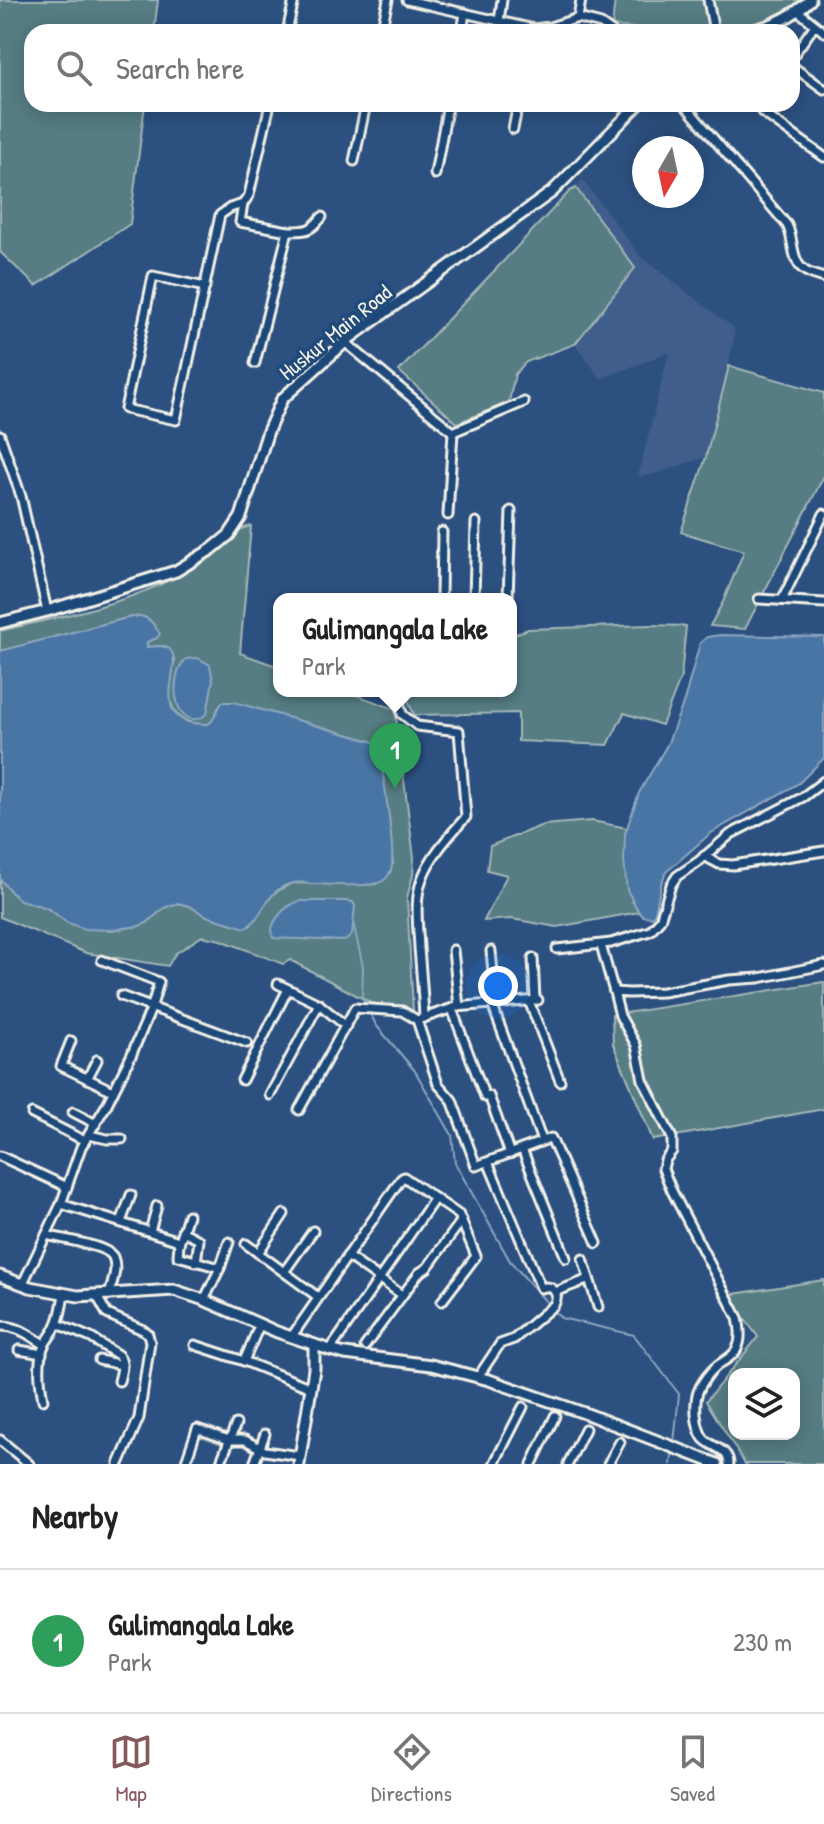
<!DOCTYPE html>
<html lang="en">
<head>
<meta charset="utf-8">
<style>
  body { margin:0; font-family:"Patrick Hand",sans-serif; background:#f6f6f6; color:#222 }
  .controls { position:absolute; right:24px; bottom:24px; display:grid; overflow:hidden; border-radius:16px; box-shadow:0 4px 20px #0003 }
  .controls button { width:72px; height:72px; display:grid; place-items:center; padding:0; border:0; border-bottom:2px solid #e0e0e0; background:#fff; color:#222; font:40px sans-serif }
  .compass { position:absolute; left:632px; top:136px; width:72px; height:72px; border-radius:50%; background:#fff; box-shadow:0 4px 20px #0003; rotate:189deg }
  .you { position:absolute; left:498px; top:986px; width:28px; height:28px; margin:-20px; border:6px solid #fff; border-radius:50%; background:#1a73e8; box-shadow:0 0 0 12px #1a73e833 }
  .badge { display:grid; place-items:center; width:52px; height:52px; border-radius:50%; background:#85585c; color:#fff; font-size:26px; font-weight:700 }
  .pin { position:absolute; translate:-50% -66px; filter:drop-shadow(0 2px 4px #0008) }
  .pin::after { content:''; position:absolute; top:42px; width:28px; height:24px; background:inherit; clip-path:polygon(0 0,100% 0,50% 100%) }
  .popup { position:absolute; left:273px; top:593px; width:244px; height:104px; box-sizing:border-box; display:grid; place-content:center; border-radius:16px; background:#fff; filter:drop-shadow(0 2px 6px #0005); font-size:26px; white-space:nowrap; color:#767676 }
  .popup b { font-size:30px; color:#222 }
  .popup::after { content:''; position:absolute; left:50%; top:100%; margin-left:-16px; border:16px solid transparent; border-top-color:#fff }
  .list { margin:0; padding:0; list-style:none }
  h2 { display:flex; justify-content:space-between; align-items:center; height:104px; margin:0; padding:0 32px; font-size:34px }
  h2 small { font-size:26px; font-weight:400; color:#767676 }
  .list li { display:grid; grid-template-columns:52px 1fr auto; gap:24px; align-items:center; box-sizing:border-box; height:144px; padding:0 32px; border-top:2px solid #e0e0e0 }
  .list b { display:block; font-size:30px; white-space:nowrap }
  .list p { margin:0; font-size:26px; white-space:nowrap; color:#767676 }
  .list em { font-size:26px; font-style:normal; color:#767676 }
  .icon { flex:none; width:44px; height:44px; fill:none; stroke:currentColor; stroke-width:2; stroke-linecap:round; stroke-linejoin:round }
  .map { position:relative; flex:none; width:824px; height:1464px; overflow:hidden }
  .search { position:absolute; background:#fff; box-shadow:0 4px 20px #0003; left:24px; right:24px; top:24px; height:88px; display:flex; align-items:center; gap:20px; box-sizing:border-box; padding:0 28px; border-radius:24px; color:#767676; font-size:30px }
  .sheet { height:248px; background:#fff }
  nav { display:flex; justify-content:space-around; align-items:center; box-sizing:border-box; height:112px; border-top:2px solid #e0e0e0; background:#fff; font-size:22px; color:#767676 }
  nav a { display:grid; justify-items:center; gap:4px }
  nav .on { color:#85585c }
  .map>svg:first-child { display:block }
</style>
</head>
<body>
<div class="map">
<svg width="824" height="1464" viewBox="0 0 824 1464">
  <rect width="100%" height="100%" fill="#2c5181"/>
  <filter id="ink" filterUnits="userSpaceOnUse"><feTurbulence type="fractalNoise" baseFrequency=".0125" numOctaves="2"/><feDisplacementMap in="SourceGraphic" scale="16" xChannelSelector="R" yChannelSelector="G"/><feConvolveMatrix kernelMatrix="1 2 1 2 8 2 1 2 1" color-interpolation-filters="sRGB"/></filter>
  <g filter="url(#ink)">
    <!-- built -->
    <polygon fill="#405d8b" points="582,179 641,257 735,329 726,383 706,457 654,474 638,477 669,352 601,379 575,344 635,268 576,188"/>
    <!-- green -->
    <g fill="#567d83" stroke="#a5b7b6" stroke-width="2" fill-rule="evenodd">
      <polygon points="0,0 158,0 154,32 32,32 32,104 145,104 130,224 36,286 0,252"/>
      <polygon points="615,0 801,0 797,5 756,24 719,29 710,32 672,32 612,26"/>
      <polygon points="576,188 635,268 575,344 526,362 515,374 509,402 457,423 399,371 570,191"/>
      <polygon points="729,366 824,393 824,476 745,629 710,626 723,602 744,551 681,532 706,457"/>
      <path d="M251,526L240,653L279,667V691H345L395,709L414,858L413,875L407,898L413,1010L371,1003L290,960L283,964L221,940L202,936L175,954L168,966L86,953L0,917V879L12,893L47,908L68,923L110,930L139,926L147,923L164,908L178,903L189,906L207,916L250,926L273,894L292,883L357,885L376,884L393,864L379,748L374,742L300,721L219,707L212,721L208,724C164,725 166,693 175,660L165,646L147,647V642L157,638C152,617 149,615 127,618L0,651V631C53,618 109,608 159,585C176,577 192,568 207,557C219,549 237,528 251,526Z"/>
      <polygon points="650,625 686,626 681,677 662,725 624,713 608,745 518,741 518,713 414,715 404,691 511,691 511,636 528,629"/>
      <polygon points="592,821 627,828 625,834 632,901 639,912 557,927 512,919 484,921 507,875 487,870 490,846 543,825"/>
      <polygon points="824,982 824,1109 653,1140 613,1044 612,1015"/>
      <path d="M824,1280V1464H745L706,1401L758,1337L727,1295ZM734,1374H794V1434H734Z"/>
    </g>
    <!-- water -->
    <g fill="#4a75a5" stroke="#8ea7c0" stroke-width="2">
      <path d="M140,616C151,618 154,625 160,634L157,638L147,642V647C152,647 161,645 166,647C192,656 138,726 208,724L212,721L222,702H234L374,742L379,748C382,770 397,855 391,870C388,879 381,883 373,884C353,887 331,884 311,884C306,883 298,882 293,883C265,889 263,920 245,928L207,916L189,906L178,903L164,908L147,923L139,926L110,930L85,929L68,923L47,908L20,900L12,893L0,879V651L127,618Z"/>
      <polygon points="720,635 824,637 824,758 799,783 711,833 666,872 661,884 655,913 652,917 643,916 639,912 627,890 624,861 625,834 639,793 667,745 684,701 700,643 707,637"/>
      <path d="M198,658L210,665L213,680L207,714C177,736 165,681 186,659Z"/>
      <path d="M299,901H347L353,902L355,906L352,935L345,941L273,938C267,923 285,906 299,901Z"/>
    </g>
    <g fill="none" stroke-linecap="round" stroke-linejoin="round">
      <!-- stream -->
      <g stroke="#8ea7c0" stroke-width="2">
        <polyline points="353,922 363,967 362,998 366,1005"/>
        <polyline points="369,1011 376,1025 415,1071 452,1135 455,1163 510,1261 549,1305"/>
        <polyline points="553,1310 561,1318 634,1335 679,1394 674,1443"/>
        <polyline points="671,1464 673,1449"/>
      </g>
      <!-- street casing -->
      <g stroke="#f4f1e8" stroke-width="13">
        <g id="street">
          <polyline points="407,0 534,29 550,27 578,18"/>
          <polyline points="581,0 578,18 601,24 612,32"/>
          <polyline points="708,0 714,32"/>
          <polyline points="798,11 824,32"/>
          <polyline points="499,21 502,0"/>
          <polyline points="287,32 294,0"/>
          <polyline points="381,32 388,0"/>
          <polyline points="462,32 465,13"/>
          <polyline points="792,57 815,25"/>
          <polyline points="792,66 824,89"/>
          <path d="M684,104L787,225C794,238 791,261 804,270C809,274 818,276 824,278"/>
          <polyline points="760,104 762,112 824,157"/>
          <polyline points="513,129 518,104"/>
          <polyline points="354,161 366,104"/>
          <polyline points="435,174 448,104"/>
          <polyline points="243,204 240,222 288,231 255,363"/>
          <path d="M288,231C306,231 310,232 322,217"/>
          <polyline points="205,287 153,276 125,409 176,420 220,215 230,208 243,204 249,195 270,104"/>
          <polyline points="345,342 453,432"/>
          <polyline points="0,435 21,496 47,611"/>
          <polyline points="448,515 453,432 524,402"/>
          <polyline points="441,599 442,532"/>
          <polyline points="474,599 476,522"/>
          <polyline points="508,599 511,511"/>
          <polyline points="759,599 824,603"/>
          <polyline points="782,600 824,514"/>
          <path d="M397,691L402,714L417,726L459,731L466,817C450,835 430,856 422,879C414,900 418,926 419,948C421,971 423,994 424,1018"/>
          <polyline points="704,856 719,864 733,865 824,851"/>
          <polyline points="601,945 614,992"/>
          <polyline points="557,949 611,943 650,931 660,920 671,885 677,876 699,861 731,834 803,797 824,781"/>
          <polyline points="453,950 459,1007"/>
          <polyline points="491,951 496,1004"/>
          <polyline points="533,958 535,1000"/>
          <polyline points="278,984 319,1004 346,1026"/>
          <polyline points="121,996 247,1043"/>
          <polyline points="538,1000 456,1007 417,1020 438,1084 452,1100 476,1166 551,1138 597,1243"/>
          <polyline points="529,1001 560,1081"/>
          <polyline points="492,1004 542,1141"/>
          <polyline points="452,1009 485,1097 489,1096 510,1154"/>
          <polyline points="71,1041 61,1066 113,1091"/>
          <polyline points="87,1079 97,1060"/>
          <polyline points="242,1080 288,989"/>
          <polyline points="270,1095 319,1004"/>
          <polyline points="299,1110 355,1008 402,1011 417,1020"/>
          <polyline points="73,1112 96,1124"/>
          <polyline points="32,1114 85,1141"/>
          <polyline points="89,1135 107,1139 122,1139"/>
          <polyline points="522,1149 566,1258"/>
          <polyline points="0,1156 67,1187"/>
          <polyline points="61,1204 176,1240 179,1244"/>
          <polyline points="188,1215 179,1244 178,1256 220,1268"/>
          <polyline points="121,1222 131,1195"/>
          <polyline points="150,1231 157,1206"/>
          <polyline points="182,1231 199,1240 196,1262"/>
          <path d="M46,1235C60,1239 107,1245 113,1257C118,1268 112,1284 109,1295"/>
          <polyline points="246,1244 318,1297"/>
          <polyline points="258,1253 284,1214"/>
          <polyline points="347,1256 402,1295"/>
          <polyline points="583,1259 598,1307"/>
          <polyline points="284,1272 313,1231"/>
          <polyline points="23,1283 61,1204 81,1147 106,1106 131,1056 151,1009 159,982 102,960"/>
          <polyline points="555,1292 589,1279"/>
          <polyline points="97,1296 107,1314 143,1330 148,1334 150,1342 139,1418 119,1464"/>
          <polyline points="204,1300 220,1268 229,1242"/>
          <path d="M58,1324L91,1338L118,1355C125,1362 121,1373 119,1381"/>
          <path d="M0,1326C17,1325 30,1336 44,1344"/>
          <polyline points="292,1336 401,1179 404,1177 459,1215 476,1256 442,1301"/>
          <polyline points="195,1345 244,1361 311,1388"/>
          <polyline points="365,1346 419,1273 427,1268 462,1220"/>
          <polyline points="19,1350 42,1354"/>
          <polyline points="330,1350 435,1198"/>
          <polyline points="99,1360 122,1365"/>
          <polyline points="244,1361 260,1324"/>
          <path d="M478,1377L500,1344L514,1339L554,1305C560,1294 553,1284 541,1288L488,1162"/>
          <path d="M43,1400C40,1384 37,1364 43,1348C46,1340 53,1334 56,1326C61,1317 62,1305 64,1294"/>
          <polyline points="0,1440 29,1464"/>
          <polyline points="185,1464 197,1429 229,1440 245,1440 265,1451 300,1456"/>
          <polyline points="220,1464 236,1424"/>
          <polyline points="254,1464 265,1434"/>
          <polyline points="494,1464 523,1407"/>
          <polyline points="532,1464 555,1416"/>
          <polyline points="568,1464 585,1429"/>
          <polyline points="608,1464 620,1442"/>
          <path d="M729,1464C729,1449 713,1448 704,1439C697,1430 695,1413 696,1402C696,1389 708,1373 718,1365C725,1360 733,1357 737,1349C742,1339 740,1328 738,1318L672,1191L663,1169L665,1160L672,1151V1138L643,1080L636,1045L620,1016L614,992L629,993L663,992L729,980L759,978L824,965"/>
        </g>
      </g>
      <!-- secondary casing -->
      <g stroke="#f4f1e8" stroke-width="15">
        <g id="secondary">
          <path d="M743,32C769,28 791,18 810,0"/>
          <polyline points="0,623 47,611 176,571 212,549 229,535 241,517 268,431 282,399 351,337 552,192 639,104"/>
          <polyline points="0,1276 30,1287 78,1296 174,1290 204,1300 277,1332 330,1350 345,1354 431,1365 489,1380 587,1414 717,1464"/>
          <polyline points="299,1464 314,1369 314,1345"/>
        </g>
      </g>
      <!-- street -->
      <use href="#street" stroke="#1f4a7a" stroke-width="7"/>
      <!-- secondary -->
      <use href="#secondary" stroke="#1f4a7a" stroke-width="9"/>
    </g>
  </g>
  <g text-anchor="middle" stroke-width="7" stroke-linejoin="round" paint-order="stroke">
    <!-- street labels -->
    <g font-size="22" fill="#f4f1e8" stroke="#1f4a7a">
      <text transform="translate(335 332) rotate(-39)" y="8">Huskur Main Road</text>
    </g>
  </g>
</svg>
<div class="controls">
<button><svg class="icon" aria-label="layers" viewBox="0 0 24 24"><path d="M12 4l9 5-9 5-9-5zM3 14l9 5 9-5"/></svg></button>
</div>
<svg class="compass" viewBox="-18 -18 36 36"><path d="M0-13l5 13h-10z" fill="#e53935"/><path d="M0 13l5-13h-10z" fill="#767676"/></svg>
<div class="you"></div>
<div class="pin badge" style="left:395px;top:789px;background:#2e9e5b">1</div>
<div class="popup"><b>Gulimangala Lake</b>Park</div>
<div class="search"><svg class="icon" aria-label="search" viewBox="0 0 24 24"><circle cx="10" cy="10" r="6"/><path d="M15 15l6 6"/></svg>Search here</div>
</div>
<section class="sheet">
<h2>Nearby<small></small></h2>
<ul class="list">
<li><span class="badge" style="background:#2e9e5b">1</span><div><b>Gulimangala Lake</b><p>Park</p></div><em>230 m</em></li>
</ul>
</section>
<nav>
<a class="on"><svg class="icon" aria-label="map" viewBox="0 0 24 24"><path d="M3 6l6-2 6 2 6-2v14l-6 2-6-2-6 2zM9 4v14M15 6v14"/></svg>Map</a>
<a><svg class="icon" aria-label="directions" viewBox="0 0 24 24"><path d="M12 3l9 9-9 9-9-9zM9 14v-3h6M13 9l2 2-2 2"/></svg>Directions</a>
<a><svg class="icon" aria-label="saved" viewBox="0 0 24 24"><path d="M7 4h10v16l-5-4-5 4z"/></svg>Saved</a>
</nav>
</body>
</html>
